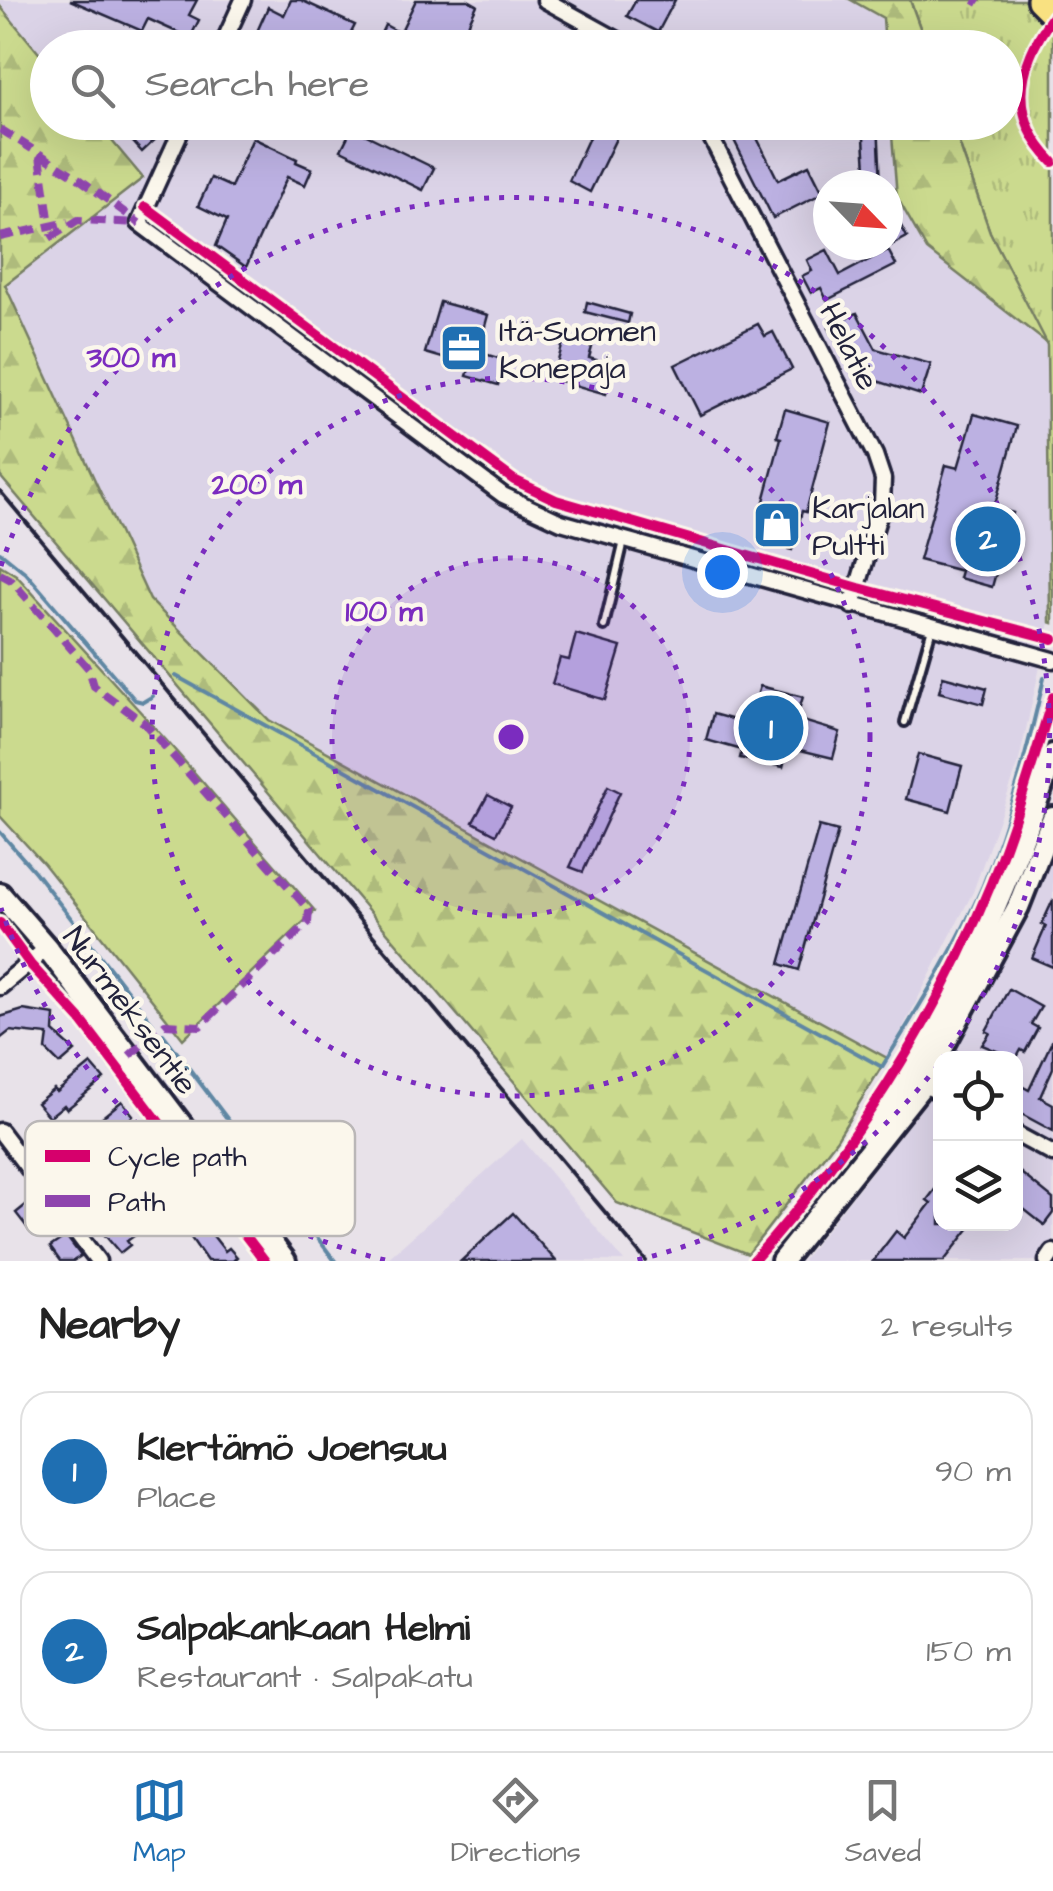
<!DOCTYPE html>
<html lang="en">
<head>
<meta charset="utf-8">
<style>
  body { margin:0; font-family:"Architects Daughter",sans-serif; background:#f6f6f6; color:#222 }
  .controls { position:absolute; right:30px; bottom:30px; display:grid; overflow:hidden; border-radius:20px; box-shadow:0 10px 40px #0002 }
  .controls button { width:90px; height:90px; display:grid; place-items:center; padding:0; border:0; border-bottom:2px solid #e0e0e0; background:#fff; color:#222; font:50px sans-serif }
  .compass { position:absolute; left:813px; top:170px; width:90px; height:90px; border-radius:50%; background:#fff; box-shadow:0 10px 40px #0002; rotate:115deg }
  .you { position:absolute; left:722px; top:572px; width:35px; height:35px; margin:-25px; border:8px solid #fff; border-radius:50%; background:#1a73e8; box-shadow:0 0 0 15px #1a73e833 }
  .badge { display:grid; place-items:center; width:65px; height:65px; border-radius:50%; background:#1f6fb2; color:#fff; font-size:32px; font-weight:700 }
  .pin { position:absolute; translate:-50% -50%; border:5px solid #fff; box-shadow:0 2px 10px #0006 }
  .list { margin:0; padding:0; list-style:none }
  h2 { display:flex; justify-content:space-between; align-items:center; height:130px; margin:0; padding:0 40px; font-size:42px }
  h2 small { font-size:32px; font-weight:400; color:#767676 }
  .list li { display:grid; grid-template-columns:65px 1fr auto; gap:30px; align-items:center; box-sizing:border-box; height:160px; margin:0 20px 20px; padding:0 20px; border:2px solid #e0e0e0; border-radius:30px }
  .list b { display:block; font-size:38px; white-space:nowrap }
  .list p { margin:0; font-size:32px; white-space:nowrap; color:#767676 }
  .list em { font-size:32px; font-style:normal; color:#767676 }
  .icon { flex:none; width:55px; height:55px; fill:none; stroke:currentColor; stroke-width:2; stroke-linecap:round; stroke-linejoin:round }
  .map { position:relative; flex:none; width:1053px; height:1261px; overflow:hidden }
  .search { position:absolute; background:#fff; box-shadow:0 10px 40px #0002; left:30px; right:30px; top:30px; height:110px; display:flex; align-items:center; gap:25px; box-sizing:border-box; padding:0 35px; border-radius:55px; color:#767676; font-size:38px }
  .sheet { height:490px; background:#fff }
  nav { display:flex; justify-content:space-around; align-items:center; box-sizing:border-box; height:140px; border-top:2px solid #e0e0e0; background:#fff; font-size:28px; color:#767676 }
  nav a { display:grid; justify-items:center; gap:5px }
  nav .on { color:#1f6fb2 }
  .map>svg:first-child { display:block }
</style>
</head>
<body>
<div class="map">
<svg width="1053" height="1261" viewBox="0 0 1053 1261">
  <defs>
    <pattern id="grass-tufts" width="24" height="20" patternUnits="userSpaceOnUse" patternTransform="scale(2.5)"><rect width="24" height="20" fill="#cbda8e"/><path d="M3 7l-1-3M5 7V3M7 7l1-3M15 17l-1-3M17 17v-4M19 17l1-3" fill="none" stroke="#aebb7b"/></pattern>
    <pattern id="forest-firs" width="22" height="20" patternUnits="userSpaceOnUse" patternTransform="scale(2.5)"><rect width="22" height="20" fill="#cbda8e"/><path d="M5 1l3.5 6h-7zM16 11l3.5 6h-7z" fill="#aebb7b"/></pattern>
  </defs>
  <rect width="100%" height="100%" fill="#e8e2e9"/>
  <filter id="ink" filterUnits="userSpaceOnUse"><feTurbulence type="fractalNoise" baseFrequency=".01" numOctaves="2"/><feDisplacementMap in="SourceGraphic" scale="20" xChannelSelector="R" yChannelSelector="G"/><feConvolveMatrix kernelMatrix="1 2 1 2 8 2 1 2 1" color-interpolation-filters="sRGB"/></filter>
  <g filter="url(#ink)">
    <!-- built -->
    <g fill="#dbd3e7" fill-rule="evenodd">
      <polygon points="0,0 851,0 883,18 885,47 48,48 47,63 0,6"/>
      <path d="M97,123H891L897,197L927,250L1047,345L1050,622L1018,765L973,892L887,1058L269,720L150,600L5,285L142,179ZM828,185H888V245H828Z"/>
      <polygon points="1053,839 1053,1261 802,1261 924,1105 940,1075 940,1224 1016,1224 1016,1058 949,1058 994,972"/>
      <polygon points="522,1139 624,1261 385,1261"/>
    </g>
    <!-- grass -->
    <polygon fill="url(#grass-tufts)" stroke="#767e64" stroke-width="2.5" points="910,0 1053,0 1053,623 1050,622 1047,345 990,232 952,123 1006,122 1006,48 927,47"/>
    <!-- forest -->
    <g fill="url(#forest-firs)" stroke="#767e64" stroke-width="2.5">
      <polygon points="851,0 910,0 927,47 885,47 883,18"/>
      <polygon points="0,6 47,63 48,122 97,123 143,178 5,285 150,600 269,720 887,1058 837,1139 748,1254 617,1203 0,476"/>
      <polygon points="891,123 952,123 990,232 1047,343 927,250 897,197"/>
    </g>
    <!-- garden -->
    <polygon fill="#cbda8e" stroke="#767e64" stroke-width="2.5" points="0,565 16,575 166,740 315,911 183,1039 44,864 0,816"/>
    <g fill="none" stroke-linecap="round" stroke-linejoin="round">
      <!-- stream -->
      <g stroke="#5f87a3" stroke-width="4">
        <polyline points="0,552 26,573 135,700 143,702 153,696"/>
        <path d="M176,676L882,1067C918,1008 956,949 983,885C1010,818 1028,748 1044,678"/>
        <polyline points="0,832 35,872 153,1024"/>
        <polyline points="163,1034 335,1261"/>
      </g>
    </g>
    <!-- building -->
    <g fill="#bcb1e2" stroke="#22223b" stroke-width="2.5" fill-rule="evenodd">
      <polygon points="70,0 197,0 189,15 199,20 190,38 148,19 142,31"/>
      <polygon points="291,0 301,0 355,25 351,33 376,44 385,25 400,33 416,0 468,0 477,5 457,48 284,48 256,34 268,7 284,15"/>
      <polygon points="636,0 675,0 658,32 627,16"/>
      <polygon points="115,122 146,122 159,136 142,152"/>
      <polygon points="596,122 624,122 590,192 569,181"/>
      <polygon points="725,122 749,122 778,180 809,165 823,193 773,218"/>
      <polygon points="863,122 878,122 881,185 867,185"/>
      <polygon points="352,128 434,168 423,190 341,150"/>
      <polygon points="253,138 297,159 296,162 312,169 305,185 287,177 246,267 216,246 227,220 198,206 211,178 231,187"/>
      <polygon points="888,202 907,237 892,245 888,238"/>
      <polygon points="827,250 840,275 888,250 896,265 827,300 821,288 811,293 802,276 812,271 807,260"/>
      <polygon points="440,302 488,315 478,352 505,360 498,385 467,376 470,366 425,353"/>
      <polygon points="587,302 630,314 628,323 585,312"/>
      <polygon points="857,313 876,349 931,364 921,395 855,374 829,328"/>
      <polygon points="758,324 765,336 773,332 792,369 700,415 675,365"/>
      <polygon points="564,339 592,347 589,358 614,365 606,394 553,379"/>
      <polygon points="785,409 830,422 806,512 802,511 792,550 762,542 773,504 764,501 781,438 777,437"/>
      <polygon points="974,414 1017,426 994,508 1013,513 992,587 959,578 961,571 919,560 946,465 958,468"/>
      <polygon points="576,634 621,647 605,700 552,684 560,658 569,660"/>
      <polygon points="943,676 987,688 983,704 939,692"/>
      <polygon points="760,686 803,697 796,719 840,732 833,758 788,747 783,767 740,758 742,750 706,740 713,714 749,724"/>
      <polygon points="918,754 962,766 950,811 906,799"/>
      <polygon points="608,786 620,792 583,872 570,867"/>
      <polygon points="488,795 511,807 496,834 473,822"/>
      <polygon points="819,826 838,831 799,970 780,964"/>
      <polygon points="1053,900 1053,967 1032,958 1046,926 1042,924"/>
      <polygon points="1009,989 1041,1007 1031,1024 1038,1028 1025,1052 1021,1050 1016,1059 982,1045 990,1033 986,1031"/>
      <polygon points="23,1010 55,1015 54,1032 75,1051 60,1064 46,1050 48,1035 10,1031 0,1039 0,1017"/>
      <polygon points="1053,1039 1053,1068 1040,1097 1053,1104 1053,1131 1016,1111 1016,1083 1029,1090"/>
      <polygon points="91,1064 104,1079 67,1109 64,1105 49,1117 37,1103 54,1089 57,1092"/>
      <path d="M122,1101L133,1115L126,1124L153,1159L158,1155L170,1171L175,1167L194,1191L184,1198L199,1217L203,1214L211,1223L208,1226L211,1233L225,1251L229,1248L237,1257L233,1261H207L171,1209L127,1241L130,1245L120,1253L73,1198L78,1194L51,1167L99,1128L95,1123ZM114,1138L135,1169L144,1170L161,1192L116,1228L101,1210L106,1206L77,1172Z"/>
      <polygon points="1016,1169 1053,1199 1053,1213 1044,1225 1016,1203"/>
      <polygon points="940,1183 940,1224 973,1224 944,1261 873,1261 896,1231 904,1238 931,1203 927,1200"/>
      <polygon points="32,1200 49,1215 30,1231 16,1213"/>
      <polygon points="513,1213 556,1261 461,1261"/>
      <polygon points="66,1236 81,1256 73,1261 60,1261 50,1247"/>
    </g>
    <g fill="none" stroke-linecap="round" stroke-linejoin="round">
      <!-- lane casing -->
      <g stroke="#22223b" stroke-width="14">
        <g id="lane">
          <polyline points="604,626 624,541"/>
          <polyline points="905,722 932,628"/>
        </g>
      </g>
      <!-- street casing -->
      <g stroke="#22223b" stroke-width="21">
        <g id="street">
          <polyline points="545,0 632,48"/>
          <polyline points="221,48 243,0"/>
          <polyline points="185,122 139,223 503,495 561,522 1053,660"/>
          <polyline points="703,122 875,455 883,479 882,505 852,606"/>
          <polyline points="0,987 47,948"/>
          <polyline points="917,1081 940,1093"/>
          <polyline points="0,1131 98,1261"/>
          <polyline points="1016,1134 1053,1154"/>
          <polyline points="1047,1261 1053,1252"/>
        </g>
      </g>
      <!-- secondary casing -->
      <g stroke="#22223b" stroke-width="28">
        <g id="secondary">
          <polyline points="0,894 47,948 285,1261"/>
          <path d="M871,1135C888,1095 918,1061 939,1023C985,938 1022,846 1053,755"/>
          <polyline points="782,1261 923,1084 1018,907 1053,818"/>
        </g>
      </g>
      <!-- highway casing -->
      <g stroke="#22223b" stroke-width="32">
        <polyline id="highway" points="1040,0 1053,13"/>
      </g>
      <!-- lane -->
      <use href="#lane" stroke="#fbf7ec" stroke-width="6"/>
      <!-- street -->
      <use href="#street" stroke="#fbf7ec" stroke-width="14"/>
      <!-- secondary -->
      <use href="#secondary" stroke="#fbf7ec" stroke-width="20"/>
      <!-- highway -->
      <use href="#highway" stroke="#f9e181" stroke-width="25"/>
      <!-- rail -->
      <polyline stroke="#22223b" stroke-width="4" points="0,491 646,1261"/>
      <!-- quiet -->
      <g stroke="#8e44ad" stroke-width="8" stroke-dasharray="15 8" stroke-linecap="butt">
        <polyline points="974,0 979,3"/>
        <polyline points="0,129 78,178 139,223"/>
        <polyline points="40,156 50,225"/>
        <polyline points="0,237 68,222"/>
        <polyline points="50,238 78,220 139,223"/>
        <polyline points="0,574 11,580 89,669 94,686 144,723 309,910 308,923 200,1026 165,1024 129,1056"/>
      </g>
      <!-- cycleway casing -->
      <g stroke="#fbf7ec" stroke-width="16">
        <g id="cycleway">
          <path d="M1053,16C1018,64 1007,116 1053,162"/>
          <polyline points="145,207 514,480 556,500 859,588 1053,639"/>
          <polyline points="0,923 30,964 81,1020 265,1261"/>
          <path d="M753,1261C852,1151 935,1022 991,884C1015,823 1034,759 1053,697"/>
        </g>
      </g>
      <!-- cycleway -->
      <use href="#cycleway" stroke="#d6006c" stroke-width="10"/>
    </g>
  </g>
  <!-- distance rings -->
  <circle cx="511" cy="737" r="179" fill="#7b2cbf" fill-opacity=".12"/>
  <g fill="none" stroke="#7b2cbf" stroke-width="5" stroke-dasharray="5 10">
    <circle cx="511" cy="737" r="179"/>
    <circle cx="511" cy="737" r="359"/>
    <path d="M938 1065A538 538 0 0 1 637 1260M385 1260A538 538 0 0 1 1 908M1 566A538 538 0 1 1 943 1057"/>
  </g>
  <!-- icons -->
  <defs>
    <g id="office-square" transform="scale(2.5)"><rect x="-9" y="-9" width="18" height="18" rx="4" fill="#1f6fb2" stroke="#fbf7ec"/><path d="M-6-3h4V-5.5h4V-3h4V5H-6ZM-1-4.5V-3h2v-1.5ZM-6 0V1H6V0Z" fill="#fff"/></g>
    <g id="shop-square" transform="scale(2.5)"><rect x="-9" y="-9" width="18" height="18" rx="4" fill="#1f6fb2" stroke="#fbf7ec"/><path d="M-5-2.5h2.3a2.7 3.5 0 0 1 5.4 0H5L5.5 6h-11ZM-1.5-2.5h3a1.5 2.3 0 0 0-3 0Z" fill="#fff"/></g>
  </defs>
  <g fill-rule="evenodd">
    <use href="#office-square" x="464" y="348"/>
    <use href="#shop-square" x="777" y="525"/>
  </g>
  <g text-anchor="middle" stroke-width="9" stroke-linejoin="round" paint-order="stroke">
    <!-- poi labels -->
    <g font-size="32" fill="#22223b" stroke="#fbf7ec" text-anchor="start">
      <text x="499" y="341">Itä-Suomen<tspan x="499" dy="37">Konepaja</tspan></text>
      <text x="812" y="518">Karjalan<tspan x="812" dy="37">Pultti</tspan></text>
    </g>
    <!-- street labels -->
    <g font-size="32" fill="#22223b" stroke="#fbf7ec">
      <text transform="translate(850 346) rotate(63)" y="11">Helatie</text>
      <text transform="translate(131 1010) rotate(53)" y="11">Nurmeksentie</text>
    </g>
  </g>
  <!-- legend -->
  <rect x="25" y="1121" width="330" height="115" rx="15" fill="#fbf7ec" stroke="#bab7b7" stroke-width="2.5"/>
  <rect x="45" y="1150" width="45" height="12" fill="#d6006c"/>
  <rect x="45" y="1195" width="45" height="12" fill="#8e44ad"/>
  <g font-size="28" fill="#22223b">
    <text x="108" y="1166">Cycle path</text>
    <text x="108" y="1211">Path</text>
  </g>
  <circle cx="511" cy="737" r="15" fill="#7b2cbf" stroke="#fbf7ec" stroke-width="5"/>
  <g font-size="30" text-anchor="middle" font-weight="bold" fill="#7b2cbf" stroke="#fbf7ec" stroke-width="9" stroke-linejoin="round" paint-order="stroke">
    <text x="131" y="367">300 m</text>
    <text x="257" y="494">200 m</text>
    <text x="384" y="621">100 m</text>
  </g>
</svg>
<div class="controls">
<button><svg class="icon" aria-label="locate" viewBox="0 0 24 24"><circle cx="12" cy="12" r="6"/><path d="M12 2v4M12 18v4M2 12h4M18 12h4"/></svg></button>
<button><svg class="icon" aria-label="layers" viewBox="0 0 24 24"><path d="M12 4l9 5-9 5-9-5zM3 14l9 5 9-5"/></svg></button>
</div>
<svg class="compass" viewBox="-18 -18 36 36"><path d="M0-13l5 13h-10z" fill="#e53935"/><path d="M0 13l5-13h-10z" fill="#767676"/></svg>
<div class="you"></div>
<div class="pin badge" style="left:771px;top:728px">1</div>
<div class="pin badge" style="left:988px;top:539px">2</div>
<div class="search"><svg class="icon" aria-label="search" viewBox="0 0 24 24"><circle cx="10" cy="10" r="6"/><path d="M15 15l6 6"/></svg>Search here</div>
</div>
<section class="sheet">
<h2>Nearby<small>2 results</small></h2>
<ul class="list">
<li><span class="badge">1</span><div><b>KIertämö Joensuu</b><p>Place</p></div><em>90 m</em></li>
<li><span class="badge">2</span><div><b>Salpakankaan Helmi</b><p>Restaurant · Salpakatu</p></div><em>150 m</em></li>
</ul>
</section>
<nav>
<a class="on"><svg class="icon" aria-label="map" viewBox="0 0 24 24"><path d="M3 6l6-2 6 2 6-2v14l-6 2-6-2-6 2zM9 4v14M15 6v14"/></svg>Map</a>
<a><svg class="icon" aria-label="directions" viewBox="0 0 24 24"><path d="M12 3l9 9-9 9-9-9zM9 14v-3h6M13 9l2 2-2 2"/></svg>Directions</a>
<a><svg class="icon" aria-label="saved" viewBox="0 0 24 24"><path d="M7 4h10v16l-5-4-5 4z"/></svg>Saved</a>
</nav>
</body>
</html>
